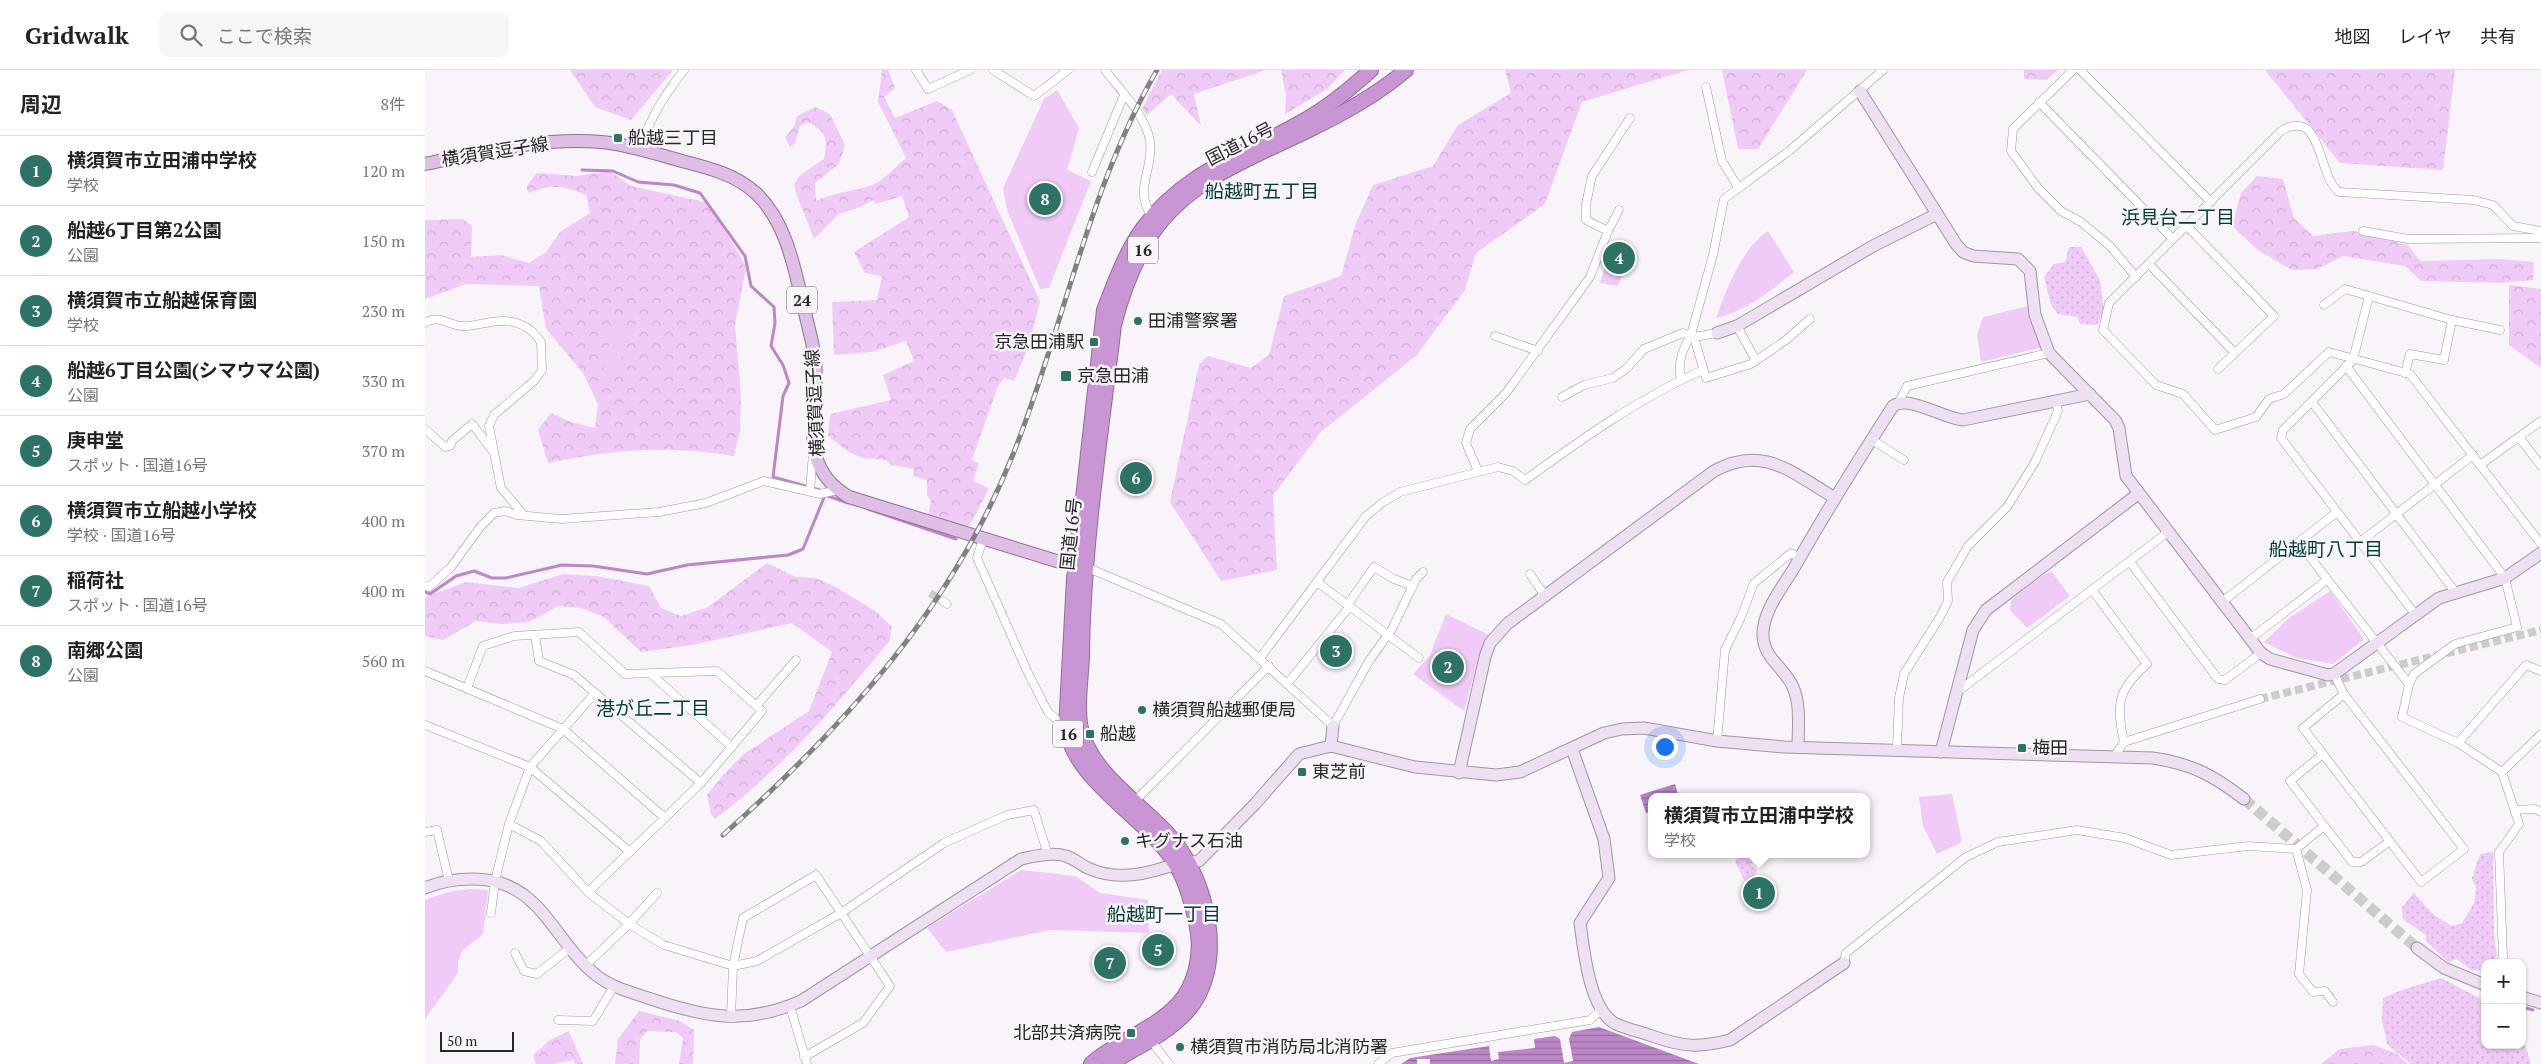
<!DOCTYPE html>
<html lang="ja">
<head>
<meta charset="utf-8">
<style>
  body { margin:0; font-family:"PT Serif","Noto Sans JP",serif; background:#f6f6f6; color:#222 }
  .controls { position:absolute; right:15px; bottom:15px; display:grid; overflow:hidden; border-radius:10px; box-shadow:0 1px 4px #0004 }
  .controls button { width:45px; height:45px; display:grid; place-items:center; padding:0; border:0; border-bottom:1px solid #e0e0e0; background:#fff; color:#222; font:25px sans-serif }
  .scale { position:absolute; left:15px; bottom:12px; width:74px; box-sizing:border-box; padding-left:5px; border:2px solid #272628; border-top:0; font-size:14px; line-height:18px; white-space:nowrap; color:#272628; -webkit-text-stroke:4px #f8f4f9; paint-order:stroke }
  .you { position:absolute; left:1239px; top:676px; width:18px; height:18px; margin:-12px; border:4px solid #fff; border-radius:50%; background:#1a73e8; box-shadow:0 0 0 8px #1a73e833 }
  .badge { display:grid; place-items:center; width:32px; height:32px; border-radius:50%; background:#2e7265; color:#fff; font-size:16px; font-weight:700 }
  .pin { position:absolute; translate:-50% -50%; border:2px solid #fff; box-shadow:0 1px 5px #0006 }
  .popup { position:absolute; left:1223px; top:723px; width:222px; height:65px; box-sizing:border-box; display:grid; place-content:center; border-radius:10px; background:#fff; filter:drop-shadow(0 1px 4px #0005); font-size:16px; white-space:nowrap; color:#767676 }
  .popup b { font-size:19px; color:#222 }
  .popup::after { content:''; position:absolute; left:50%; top:100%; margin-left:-10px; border:10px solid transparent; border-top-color:#fff }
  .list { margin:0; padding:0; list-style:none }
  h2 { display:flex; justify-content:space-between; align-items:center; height:65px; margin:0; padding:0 20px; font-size:21px }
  h2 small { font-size:16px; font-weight:400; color:#767676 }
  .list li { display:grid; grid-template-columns:32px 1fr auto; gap:15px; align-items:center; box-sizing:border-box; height:70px; padding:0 20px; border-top:1px solid #e0e0e0 }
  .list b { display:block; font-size:19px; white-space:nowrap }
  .list p { margin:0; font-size:16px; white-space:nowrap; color:#767676 }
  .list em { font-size:16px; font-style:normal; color:#767676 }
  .icon { flex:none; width:28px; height:28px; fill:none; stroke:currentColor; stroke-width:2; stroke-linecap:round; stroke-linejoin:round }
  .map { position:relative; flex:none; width:2116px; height:994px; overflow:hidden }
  header { display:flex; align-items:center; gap:30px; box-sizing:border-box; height:70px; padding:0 25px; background:#fff; border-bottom:1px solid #e0e0e0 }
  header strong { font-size:24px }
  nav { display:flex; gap:28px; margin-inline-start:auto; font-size:18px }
  .search { width:350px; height:45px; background:#f6f6f6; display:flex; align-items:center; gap:12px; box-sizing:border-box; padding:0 18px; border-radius:10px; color:#767676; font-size:19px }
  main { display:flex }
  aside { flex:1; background:#fff }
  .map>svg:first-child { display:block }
</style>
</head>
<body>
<header>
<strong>Gridwalk</strong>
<div class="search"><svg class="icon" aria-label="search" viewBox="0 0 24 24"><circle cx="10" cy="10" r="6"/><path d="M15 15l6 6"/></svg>ここで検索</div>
<nav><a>地図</a><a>レイヤ</a><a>共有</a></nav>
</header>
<main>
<aside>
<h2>周辺<small>8件</small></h2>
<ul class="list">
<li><span class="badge">1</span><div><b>横須賀市立田浦中学校</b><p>学校</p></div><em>120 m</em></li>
<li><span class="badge">2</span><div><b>船越6丁目第2公園</b><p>公園</p></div><em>150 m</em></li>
<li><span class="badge">3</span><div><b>横須賀市立船越保育園</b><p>学校</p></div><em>230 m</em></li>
<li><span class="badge">4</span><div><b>船越6丁目公園(シマウマ公園)</b><p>公園</p></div><em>330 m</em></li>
<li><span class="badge">5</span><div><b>庚申堂</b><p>スポット · 国道16号</p></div><em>370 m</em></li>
<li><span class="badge">6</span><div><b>横須賀市立船越小学校</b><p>学校 · 国道16号</p></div><em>400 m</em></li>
<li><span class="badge">7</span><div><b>稲荷社</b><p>スポット · 国道16号</p></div><em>400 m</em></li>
<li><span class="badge">8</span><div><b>南郷公園</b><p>公園</p></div><em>560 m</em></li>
</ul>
</aside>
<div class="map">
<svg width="2116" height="994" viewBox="0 0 2116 994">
  <defs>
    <pattern id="grass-dots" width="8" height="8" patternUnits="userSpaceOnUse" patternTransform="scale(1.25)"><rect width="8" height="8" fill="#f0cbf7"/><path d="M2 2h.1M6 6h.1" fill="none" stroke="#ceaed4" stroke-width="1.8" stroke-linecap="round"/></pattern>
    <pattern id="forest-crowns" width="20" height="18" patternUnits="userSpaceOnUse" patternTransform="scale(1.25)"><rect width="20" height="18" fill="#f0cbf7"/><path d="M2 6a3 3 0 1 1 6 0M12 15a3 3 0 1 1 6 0" fill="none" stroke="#ceaed4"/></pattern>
    <pattern id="water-rules" width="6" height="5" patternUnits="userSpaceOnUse" patternTransform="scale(1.25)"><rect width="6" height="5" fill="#bc86c7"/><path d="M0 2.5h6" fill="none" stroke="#996da2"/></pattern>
  </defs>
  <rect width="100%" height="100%" fill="#f8f4f9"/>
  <!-- grass -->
  <g fill="url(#grass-dots)">
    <polygon points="1644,177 1656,177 1675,210 1679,241 1672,255 1655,254 1652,247 1633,244 1626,235 1619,207 1629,194 1640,192"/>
    <polygon points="2068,782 2069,864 2072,885 2068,893 2060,893 2060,900 2048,901 2031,889 2023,892 2001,871 2001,865 1978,849 1977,837 1989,823 2009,845 2027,856 2037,853 2049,833 2051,819 2047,808 2055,784"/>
    <polygon points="1316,784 1337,784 1340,786 1329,785 1326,796 1332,800 1327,810 1327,815 1320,811 1310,792"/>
    <polygon points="2016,908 2060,931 2060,975 2097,975 2097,965 2106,994 1986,994 1962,974 1957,950 1958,928 1977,920"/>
  </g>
  <!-- forest -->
  <g fill="url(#forest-crowns)">
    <polygon points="145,0 248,0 206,50 170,37"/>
    <path d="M457,0H463L470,18L459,27L470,48L512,31L527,40L615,231L604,276L589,311L579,308L573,316L547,390L554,393L548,411L564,418L550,446L542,458L503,445L506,431L502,425V410L488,406L489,399L466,395L461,390L438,388L424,382L403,366L405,344L466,330L458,305L489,291L481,271L447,282L409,285L407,232L452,230L457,206L440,203L429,182L484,147L477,126L451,134L448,130L435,137L414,144L389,169L371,123L369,114L375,105L399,89C403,67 402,63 383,52L375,56L370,73L365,77L360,67L369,57L372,46L390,37L405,44L420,75L414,94L390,113L391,131C409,122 429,122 447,115C460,110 471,96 481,88L453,32Z"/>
    <polygon points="737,0 841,0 769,24 776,56 746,24 722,45 717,39"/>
    <polygon points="856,0 920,0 901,20 860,44 861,26"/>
    <polygon points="1080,0 1263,0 1157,32 1120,134 1051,183 1040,220 992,285 896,362 848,425 852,500 796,511 745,432 774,294 783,286 826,298 844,285 859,226 916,206 931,153 948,115 1008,96 1033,55 1086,23"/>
    <polygon points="1297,0 1382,0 1333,79 1313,79"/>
    <polygon points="1599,0 1633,0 1622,10 1599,9"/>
    <polygon points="1840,0 2030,0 2018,100 1915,93"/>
    <path d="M185,101L206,116L284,133L321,197L310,255L316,326L315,361L309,386C240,375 191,379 123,393L113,360L126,343L146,352L170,358L173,334L158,303L121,259L114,216L41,214L0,229V150L38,149L47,156L46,187L76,185L104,193L121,182L135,162L165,143L161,125C139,116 127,113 104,123L101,117L112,103L152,106Z"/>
    <polygon points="1832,106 1858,109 1869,148 1888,166 1928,161 1983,175 1995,191 2077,189 2109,192 2108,210 2076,213 1996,211 1980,196 1918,186 1892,199 1867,200 1834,181 1807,156 1816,123"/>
    <polygon points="2084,215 2116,219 2116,298 2084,275"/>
    <path d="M342,493L371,507L390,508L409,516L450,541L467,557L465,570C412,635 358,698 290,749L286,744L282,725L299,704L319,684L384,641L407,582L367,553L267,575L216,582L179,547L156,538L133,536L104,552L78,554L51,551L18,570L0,566V527L41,512L94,518L138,504L171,506L224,516L236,538L256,546L283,537Z"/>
    <polygon points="214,941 255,951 269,960 268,994 254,994 258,968 251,962 222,961 215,970 214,994 190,994 193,969"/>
    <polygon points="144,961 158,994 150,994 148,990 128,994 111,994 108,985 125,970"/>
    <polygon points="1949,975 1972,984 1982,994 1896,994 1915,979"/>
  </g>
  <!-- park -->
  <g fill="#f0cbf7">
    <polygon points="632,20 654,58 642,100 666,111 624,218 615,219 582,140 578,118 619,29"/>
    <path d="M1343,161L1369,202C1346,221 1321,241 1291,248C1300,222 1318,176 1343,161Z"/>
    <polygon points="1187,173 1207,181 1193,216 1175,213"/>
    <polygon points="1603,236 1618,277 1556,292 1552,265 1558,247"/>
    <polygon points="189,255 209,259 190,302 178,299"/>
    <polygon points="1626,501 1645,526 1602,558 1585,540 1586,530 1608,512"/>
    <polygon points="1905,521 1939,569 1908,594 1872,588 1839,572 1864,548"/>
    <polygon points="1021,544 1064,565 1053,589 1039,641 988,604 1004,587"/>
    <polygon points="1527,724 1537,772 1512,784 1498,756 1494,727"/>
    <polygon points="596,800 650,806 675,823 723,830 724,863 625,860 521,882 502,858"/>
    <polygon points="46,819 63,820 58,864 37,881 33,892 33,903 0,949 0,830 23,822"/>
  </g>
  <!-- water -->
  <g fill="url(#water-rules)">
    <polygon points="1250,714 1254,727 1226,727 1226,742 1221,743 1215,725"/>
    <polygon points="1174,957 1274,994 1005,994 1005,989 992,989 992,994 976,994 985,988 1064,976 1066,991 1074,989 1073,982 1110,978 1109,969 1130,966 1135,969 1139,993 1148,991 1144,969 1147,962"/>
  </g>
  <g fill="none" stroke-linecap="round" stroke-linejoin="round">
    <!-- stream -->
    <g stroke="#bc86c7" stroke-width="3">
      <polyline points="157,100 188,101 213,112 249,115 275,123 320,186 326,216 349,237 350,253 346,276 358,295 364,313 358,326 348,407 395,420 400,425 423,433"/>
      <polyline points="443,439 531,469"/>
      <polyline points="0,522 5,524 31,506 49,501 67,508 81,508 137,495 168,496 222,504 262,495 363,485 378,479 400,425"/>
      <polyline points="2097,937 2108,940"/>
    </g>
    <!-- street-tunnel -->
    <g stroke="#cecbcf" stroke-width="8" stroke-dasharray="8 4" stroke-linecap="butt">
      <polyline points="505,523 518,531"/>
      <polyline points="1835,629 2116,560"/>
    </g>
    <!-- secondary-tunnel -->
    <polyline stroke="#cecbcf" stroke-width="11" stroke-dasharray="11 5.5" stroke-linecap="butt" points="1819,729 1992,878"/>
    <!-- street casing -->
    <g stroke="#9c989d" stroke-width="9">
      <g id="street">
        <polyline points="491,0 503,19 545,0"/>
        <polyline points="568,0 609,26 643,0"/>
        <path d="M680,0C696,21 720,44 725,71C729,101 707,120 728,148"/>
        <polyline points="1648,0 1588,59 1586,81 1613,118 1636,141 1656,152 1685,176 1711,207"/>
        <polyline points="1655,0 1786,132"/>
        <polyline points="1281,17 1297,91 1313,117"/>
        <polyline points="1614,32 1748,169"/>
        <path d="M216,81C221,52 241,23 259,0"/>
        <polyline points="667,102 699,25"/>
        <polyline points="1762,156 1849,246 1793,299"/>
        <polyline points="1183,161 1161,150 1161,134 1167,106 1205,48"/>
        <polyline points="1938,161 1983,169 2116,168"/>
        <path d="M2116,161L2088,156L2068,135L2049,130L1914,122C1892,106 1898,36 1856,61L1684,233L1678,260L1731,315L1758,324L1790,360L1831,347L1844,329L1859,324L1904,282L1985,304L2116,474"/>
        <polyline points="1724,194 1810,283"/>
        <polyline points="1944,226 1928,290 1858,360 1856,368 1990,544"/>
        <polyline points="1899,235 1920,219 2027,250 2075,260"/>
        <path d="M0,253C12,244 24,255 37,256C45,257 53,254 61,253C83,248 103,252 116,272L117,300L110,310L69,345L64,356L76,418L99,445"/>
        <polyline points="1312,256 1331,291"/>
        <polyline points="1070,266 1113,281"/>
        <polyline points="1269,267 1281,308 1326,294 1361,270 1385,249"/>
        <polyline points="1921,296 2080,508 2092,557 2030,574 1989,604 1984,614 1977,647 2033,673 2077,702 2094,754 2074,782 2078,887 2075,893"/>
        <polyline points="1980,303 1985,284 2019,290 2027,250"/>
        <path d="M1256,309C1252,294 1258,278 1266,265L1288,185L1299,129L1364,81L1458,0"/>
        <polyline points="1137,327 1159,315 1188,308 1201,299 1219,279 1236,272 1258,263 1269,267 1292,263"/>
        <polyline points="1474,332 1482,316 1624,283"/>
        <polyline points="1887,332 2031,523"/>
        <polyline points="0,359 20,377 25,376 27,371 47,354 67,380"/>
        <polyline points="2094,367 2116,396"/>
        <polyline points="1447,370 1479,390"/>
        <polyline points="2055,395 2116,351"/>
        <polyline points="1053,401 1041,373 1045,359 1081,323 1165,207 1183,161 1194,140"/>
        <polyline points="385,421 388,383"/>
        <polyline points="558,469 552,488 603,603 623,642 641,658"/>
        <polyline points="1935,472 2048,385"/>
        <polyline points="1874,473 1984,614"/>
        <polyline points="1705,492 1793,609 1800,610 1836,583"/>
        <polyline points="661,497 796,554 908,656 944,591 967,559 991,509 998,502"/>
        <polyline points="1105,504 1120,526"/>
        <polyline points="892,512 994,588"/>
        <polyline points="0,516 4,517 26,497 56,456 69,443 80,441 92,445 136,449 234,442 281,433 339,411 395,424 413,420"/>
        <path d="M1668,521L1722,594C1692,620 1691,635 1699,672"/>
        <polyline points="518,531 522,534"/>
        <polyline points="1797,532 1912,442"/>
        <polyline points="923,534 949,497 969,509 988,516"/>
        <polyline points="110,565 114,591 149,605 276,713"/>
        <polyline points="1825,569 1902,510"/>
        <path d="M835,588L941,446L957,433L975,422L1073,397L1088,401L1100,410C1157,369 1214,328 1278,300"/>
        <polyline points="0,601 138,659 240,748"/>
        <polyline points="225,603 307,677"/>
        <polyline points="1909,604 1919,624 2039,779 1996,812 1878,658 1919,624"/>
        <polyline points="862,614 925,536"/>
        <polyline points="42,618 58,576 89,566 154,562 200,604 292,601 337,641 276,713 163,822"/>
        <polyline points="1532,622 1743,462"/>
        <polyline points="332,635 371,590"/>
        <polyline points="0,655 105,697 205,782"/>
        <polyline points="1292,671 1300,580 1316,547 1329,513 1366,483 1375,488"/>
        <polyline points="2033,673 2101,595 2116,601"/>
        <polyline points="1472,679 1474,628 1479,604 1515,547 1523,531 1522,512 1543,476 1582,437 1610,392 1633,341 1631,331"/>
        <polyline points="1898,684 1865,711 1927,792 1936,792 1965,771"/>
        <polyline points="1689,687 1699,672 1835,629"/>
        <polyline points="2077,702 2116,664"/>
        <polyline points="710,731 844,596"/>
        <polyline points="2090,740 2110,739 2116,742"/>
        <polyline points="84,754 116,771 163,822 204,854 239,875 308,896 332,891 416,843 519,773 582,745 609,740 623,785"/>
        <polyline points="1899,756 1871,779 1882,820 1874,904 1888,922 1900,921 1908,932"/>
        <polyline points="0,762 12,760 24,811"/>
        <polyline points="66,843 70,811 84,754 105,697 170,623"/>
        <polyline points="90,883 99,901 112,904 146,877"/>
        <polyline points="1419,893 1421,883 1541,787 1573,772 1652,760 1700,768 1746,785 1823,776 1871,779"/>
        <polyline points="161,895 204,854 232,823"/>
        <polyline points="365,936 382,994"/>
        <polyline points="306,948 308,896 318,848 391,805 465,916 438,953 379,987"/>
        <polyline points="133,950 168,951 189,916"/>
        <polyline points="724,968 744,994"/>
        <polyline points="953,994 967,983 1165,950 1177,939"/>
      </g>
    </g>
    <!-- secondary casing -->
    <g stroke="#9c989d" stroke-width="13">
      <g id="secondary">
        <polyline points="1435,21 1531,174 1538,182 1548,186 1593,189 1605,201 1610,245 1624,283 1690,350 1694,358 1701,406 1836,583 1845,589 1903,605 1909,604 2014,528 2080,508 2116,483"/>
        <polyline points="1292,263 1312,256 1448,176 1512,144"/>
        <polyline points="906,676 908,656"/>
        <path d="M1373,677C1373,658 1376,635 1368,617C1360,598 1339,589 1338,566C1337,542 1357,518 1369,498C1400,443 1434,389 1468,336C1484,325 1518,348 1538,350L1665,324"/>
        <path d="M1147,679L1179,769L1184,808L1155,853C1159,880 1164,940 1191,954C1202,959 1216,962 1227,966C1259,977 1272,978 1305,970L1419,893"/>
        <polyline points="1516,682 1548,560 1561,540 1713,424"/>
        <path d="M1034,703L1060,587L1065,573L1082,554L1289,401C1339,374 1367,403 1410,428"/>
        <path d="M0,818C16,811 31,809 48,809C116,809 127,870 171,905C186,917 205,922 223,928C279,947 319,956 376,931L596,789C610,786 627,782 641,786C650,789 657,796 665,799C677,804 690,806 703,805C728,805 749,791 774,791L830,734L874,684L906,676L990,697L1071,705L1095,702L1179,663L1197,659L1219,658L1292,671L1359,677L1728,688C1767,694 1788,705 1819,729"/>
        <polyline points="1992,878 2019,898 2060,915"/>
        <polyline points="2097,927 2116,933"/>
      </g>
    </g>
    <!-- primary casing -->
    <g stroke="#906e98" stroke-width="14">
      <path id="primary" d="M0,94C57,82 118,67 176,72C202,74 231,84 257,91C284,98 310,104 332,124C361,153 369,196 378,234C382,253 388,271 390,290C396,342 368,394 424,427L638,493L659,497"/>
    </g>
    <!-- highway casing -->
    <g stroke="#906e98" stroke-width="16">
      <g id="highway">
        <path d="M666,994C692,970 729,960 753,934C770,915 776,888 773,863C769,841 763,815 751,795C723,748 650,713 641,658L649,509L679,240C690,212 700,183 718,158C762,99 820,85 880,50C905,36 925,19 946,0"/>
        <path d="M685,994C711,977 739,966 761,943C804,897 783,809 745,766C715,732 663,702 655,654C652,632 656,609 657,587C658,476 676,365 689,255C697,224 708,194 725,167C761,110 827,88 884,60C919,43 952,25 981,0"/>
      </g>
    </g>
    <!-- street -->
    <use href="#street" stroke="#fff" stroke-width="8"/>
    <!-- secondary -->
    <use href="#secondary" stroke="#efdff2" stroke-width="11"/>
    <!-- primary -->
    <use href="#primary" stroke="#dfbfe6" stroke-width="12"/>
    <!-- highway -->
    <use href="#highway" stroke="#c995d5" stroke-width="14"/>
    <!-- rail casing -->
    <g stroke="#828083" stroke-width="5">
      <path id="rail" d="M298,765C420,656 528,537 589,382C639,256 663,119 732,0"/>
    </g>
    <!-- rail -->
    <use href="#rail" stroke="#f8f4f9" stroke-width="3" stroke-dasharray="9" stroke-linecap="butt"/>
  </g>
  <!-- markers -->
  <g fill="#2e7265" stroke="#f8f4f9" stroke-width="2">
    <rect x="188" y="63" width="10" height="10" rx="2.5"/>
    <circle cx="713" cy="251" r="5"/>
    <rect x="664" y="267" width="10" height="10" rx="2.5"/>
    <rect x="635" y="300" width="12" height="12" rx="2.5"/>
    <circle cx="717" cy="640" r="5"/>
    <rect x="660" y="659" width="10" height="10" rx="2.5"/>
    <rect x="1592" y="673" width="10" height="10" rx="2.5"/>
    <rect x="872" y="697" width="10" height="10" rx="2.5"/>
    <circle cx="700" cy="771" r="5"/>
    <rect x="701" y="958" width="10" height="10" rx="2.5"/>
    <circle cx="755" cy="977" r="5"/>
  </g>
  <g text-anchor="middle" stroke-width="5" stroke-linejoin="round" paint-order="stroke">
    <!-- shield labels -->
    <g fill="#f8f4f9" stroke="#666467" stroke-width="1">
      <rect x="703" y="166.5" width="30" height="27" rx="4"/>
      <rect x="362" y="216.5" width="30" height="27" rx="4"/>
      <rect x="628" y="650.5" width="30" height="27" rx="4"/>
    </g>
    <g font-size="16" font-weight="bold" fill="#272628">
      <text x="718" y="186">16</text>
      <text x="377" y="236">24</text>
      <text x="643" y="670">16</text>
    </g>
    <!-- poi labels -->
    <g font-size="18" fill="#272628" stroke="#f8f4f9" text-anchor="start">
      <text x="203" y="74">船越三丁目</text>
      <text x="723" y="257">田浦警察署</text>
      <text x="659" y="278" text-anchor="end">京急田浦駅</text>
      <text x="652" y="312">京急田浦</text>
      <text x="727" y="646">横須賀船越郵便局</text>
      <text x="675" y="670">船越</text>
      <text x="1607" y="684">梅田</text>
      <text x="887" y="708">東芝前</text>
      <text x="710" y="777">キグナス石油</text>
      <text x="696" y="969" text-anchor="end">北部共済病院</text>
      <text x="765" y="983">横須賀市消防局北消防署</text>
    </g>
    <!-- street labels -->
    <g font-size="18" fill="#272628" stroke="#f8f4f9">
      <text transform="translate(815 74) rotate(-27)" y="6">国道16号</text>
      <text transform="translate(70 82) rotate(-9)" y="6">横須賀逗子線</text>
      <text transform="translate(390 333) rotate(-93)" y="6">横須賀逗子線</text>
      <text transform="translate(646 464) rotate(-84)" y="6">国道16号</text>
    </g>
    <!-- neighbourhood labels -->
    <g font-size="19" fill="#003e35" stroke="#f8f4f9">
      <text x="837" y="128">船越町五丁目</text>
      <text x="1753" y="154">浜見台二丁目</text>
      <text x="1901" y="486">船越町八丁目</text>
      <text x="228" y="645">港が丘二丁目</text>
      <text x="739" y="851">船越町一丁目</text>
    </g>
  </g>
</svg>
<div class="controls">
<button>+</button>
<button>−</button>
</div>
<div class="scale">50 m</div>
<div class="you"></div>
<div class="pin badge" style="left:1334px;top:823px">1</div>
<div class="popup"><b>横須賀市立田浦中学校</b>学校</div>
<div class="pin badge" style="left:1023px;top:597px">2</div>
<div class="pin badge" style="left:911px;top:581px">3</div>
<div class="pin badge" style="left:1194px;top:188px">4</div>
<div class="pin badge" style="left:733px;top:880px">5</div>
<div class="pin badge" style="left:711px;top:408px">6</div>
<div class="pin badge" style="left:685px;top:893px">7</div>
<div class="pin badge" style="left:620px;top:129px">8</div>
</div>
</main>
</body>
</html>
